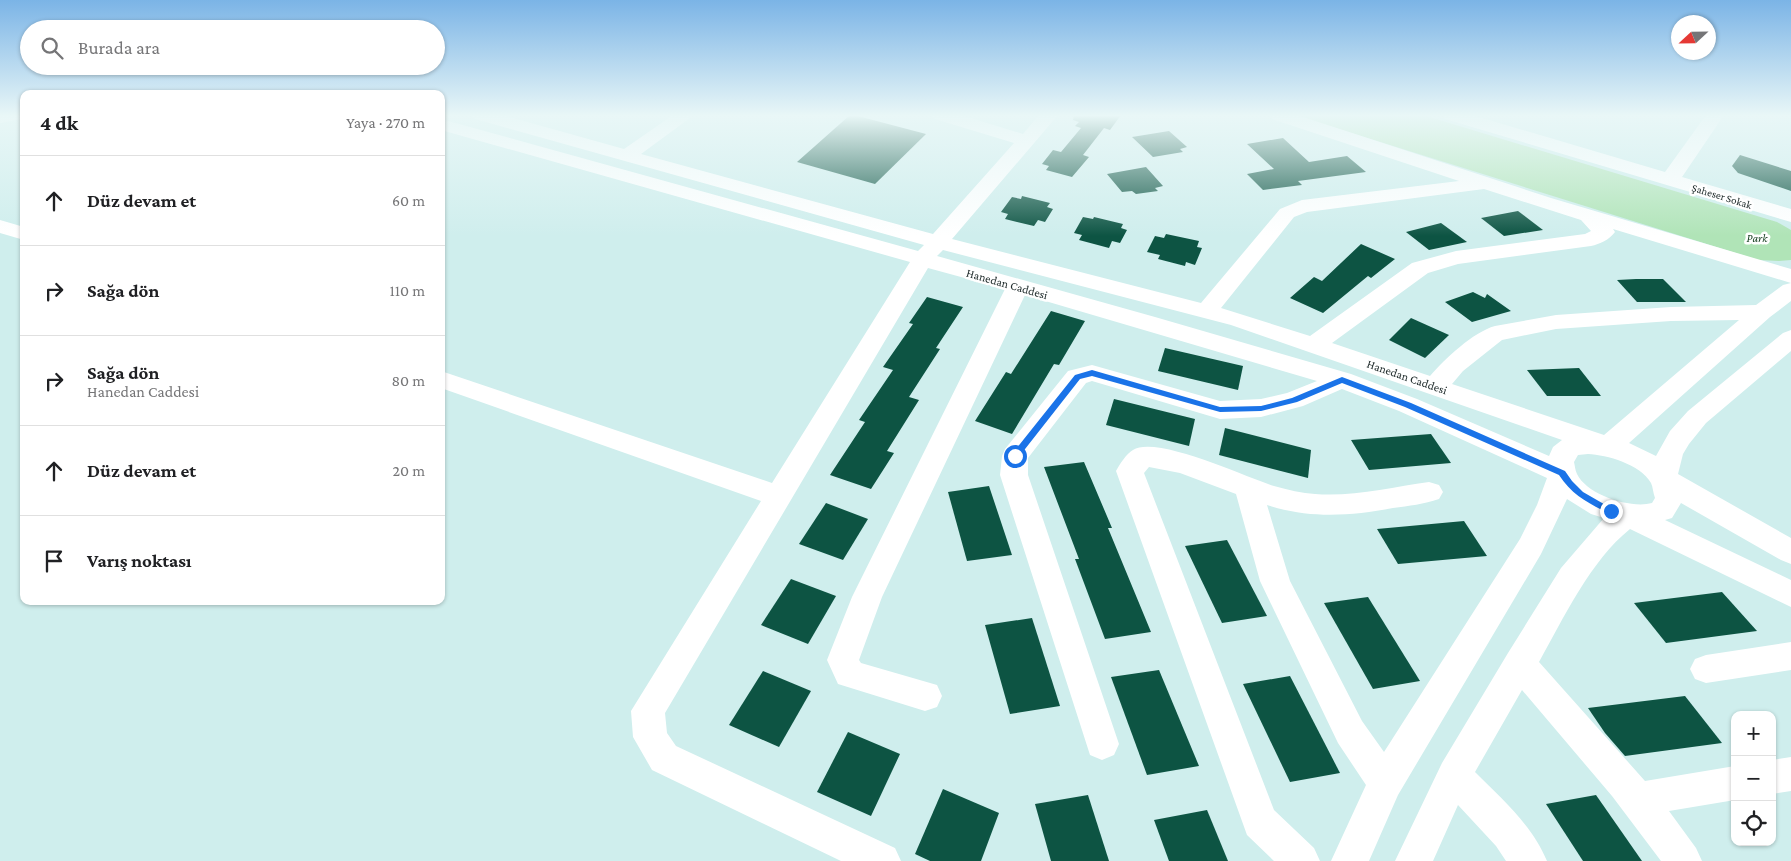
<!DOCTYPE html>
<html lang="tr">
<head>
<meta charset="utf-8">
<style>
  body { margin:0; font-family:"Crimson Pro",serif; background:#f6f6f6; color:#202124 }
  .controls { position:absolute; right:15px; bottom:15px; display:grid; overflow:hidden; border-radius:10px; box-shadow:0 1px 4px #0004 }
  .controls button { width:45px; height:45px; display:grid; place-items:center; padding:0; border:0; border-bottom:1px solid #e0e0e0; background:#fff; color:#202124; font:25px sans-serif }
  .compass { position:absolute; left:1671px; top:15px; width:45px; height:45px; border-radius:50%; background:#fff; box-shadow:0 1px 4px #0004; rotate:248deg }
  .stop { position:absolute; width:15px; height:15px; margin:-11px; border:4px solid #1a73e8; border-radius:50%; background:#fff }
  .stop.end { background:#1a73e8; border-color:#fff; box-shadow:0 1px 5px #0008 }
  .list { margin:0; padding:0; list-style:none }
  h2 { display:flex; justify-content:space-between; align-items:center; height:65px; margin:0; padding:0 20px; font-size:21px }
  h2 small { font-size:16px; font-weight:400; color:#757577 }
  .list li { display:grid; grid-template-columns:32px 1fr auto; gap:15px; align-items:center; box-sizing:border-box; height:90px; padding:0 20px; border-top:1px solid #e0e0e0 }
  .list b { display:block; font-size:19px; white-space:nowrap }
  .list p { margin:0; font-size:16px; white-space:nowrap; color:#757577 }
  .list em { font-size:16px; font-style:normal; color:#757577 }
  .icon { flex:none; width:28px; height:28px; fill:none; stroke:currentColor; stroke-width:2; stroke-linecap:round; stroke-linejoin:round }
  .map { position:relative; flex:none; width:1791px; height:861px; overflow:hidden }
  .search { position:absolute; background:#fff; box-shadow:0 1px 4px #0004; left:20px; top:20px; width:425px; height:55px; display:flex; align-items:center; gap:12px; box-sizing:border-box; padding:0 18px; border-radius:28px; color:#757577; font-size:19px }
  .panel { position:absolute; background:#fff; box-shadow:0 1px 4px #0004; left:20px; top:90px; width:425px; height:515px; border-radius:10px }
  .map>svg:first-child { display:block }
</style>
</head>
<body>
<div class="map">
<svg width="1791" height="861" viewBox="0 0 1791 861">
  <rect width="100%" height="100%" fill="#cfeeed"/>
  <!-- green -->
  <polygon fill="#b0e4b7" points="1294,115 1423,115 1777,222 1791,230 1791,260 1779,261 1758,260"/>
  <!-- building -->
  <g fill="#0d5443">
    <polygon points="850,115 854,115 926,134 875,184 797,162"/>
    <polygon points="1074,115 1121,115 1110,130 1104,128 1083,155 1089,157 1072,177 1046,170 1049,166 1042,164 1053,150 1061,152 1081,128 1075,126 1079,122 1073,120"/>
    <polygon points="1169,131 1187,147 1180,149 1183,152 1153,157 1132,137"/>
    <polygon points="1283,138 1309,162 1347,156 1366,172 1298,181 1302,185 1263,190 1247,174 1274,169 1247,144"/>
    <polygon points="1740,155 1791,171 1791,191 1738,173 1732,166"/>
    <polygon points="1146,167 1163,186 1155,188 1158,191 1136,194 1132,191 1122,192 1107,174"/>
    <polygon points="1022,196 1050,203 1047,207 1053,209 1045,222 1038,220 1034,226 1005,219 1008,214 1001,212 1012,197 1021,199"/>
    <polygon points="1518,211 1543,230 1504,236 1481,218"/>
    <polygon points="1083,217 1093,219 1094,217 1123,224 1121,228 1127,230 1120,243 1112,241 1109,248 1079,240 1082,235 1074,233"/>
    <polygon points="1441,223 1467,242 1429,250 1406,232"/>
    <polygon points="1166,234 1199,241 1197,247 1202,248 1195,265 1186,262 1185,266 1158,259 1160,255 1147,252 1155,236 1164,238"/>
    <polygon points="1361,244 1395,259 1371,278 1368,276 1323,313 1290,298 1314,277 1322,281"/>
    <polygon points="1636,279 1663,279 1686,302 1637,302 1617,280"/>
    <polygon points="1473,292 1485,298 1487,294 1511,311 1472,322 1445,302"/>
    <polygon points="927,297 963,307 936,348 940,349 909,397 919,400 887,451 894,453 871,489 830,475 865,422 859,420 893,370 883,367 913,324 909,323"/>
    <polygon points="1051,311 1085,321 1059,365 1054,364 1012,434 975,421 1006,372 1011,374"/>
    <polygon points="1411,318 1449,335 1425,358 1389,340"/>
    <polygon points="1165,348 1243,366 1238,390 1158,371"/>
    <polygon points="1579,368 1601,396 1547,396 1527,370"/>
    <polygon points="1114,399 1195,419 1189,446 1106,425"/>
    <polygon points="1225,428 1311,450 1308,478 1219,455"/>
    <polygon points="1431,434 1451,463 1369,470 1351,440"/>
    <polygon points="1084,462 1112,528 1108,528 1151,632 1105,639 1075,559 1079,559 1044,467"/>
    <polygon points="989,486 1012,555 967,561 948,492"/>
    <polygon points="826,503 868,519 843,560 799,544"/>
    <polygon points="1464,521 1487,556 1398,564 1377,529"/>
    <polygon points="1227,540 1267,616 1222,623 1185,546"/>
    <polygon points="791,579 836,596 808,644 761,625"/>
    <polygon points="1722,592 1757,631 1666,643 1634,603"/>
    <polygon points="1368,597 1420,681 1373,689 1324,603"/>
    <polygon points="1032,618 1060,706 1010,714 985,625"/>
    <polygon points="1159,670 1199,766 1147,775 1111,677"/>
    <polygon points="763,671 811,691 779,747 729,725"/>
    <polygon points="1290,676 1340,773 1290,782 1243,684"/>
    <polygon points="1685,696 1722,743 1625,756 1605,733 1588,708"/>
    <polygon points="848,732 900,754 871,816 817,792"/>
    <polygon points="943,789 999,813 981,861 930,861 915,854"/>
    <polygon points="1088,795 1109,861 1051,861 1035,804"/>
    <polygon points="1596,795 1642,861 1583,861 1546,804"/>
    <polygon points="1207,810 1228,861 1169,861 1154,820"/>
  </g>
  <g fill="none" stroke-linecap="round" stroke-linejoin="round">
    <!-- minor -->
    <g fill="#fff" fill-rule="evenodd">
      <polygon points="0,115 24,115 22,119 0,123"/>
      <path d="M472,115H503L624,149L673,115H694L641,154L933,234L1014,143L935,119L932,115H961L1023,134L1039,115H1058L952,239L1201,303L1280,209L1302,200L1459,181L1272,119L1269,115H1297L1551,198L1791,269V283L1613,229L1615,232C1609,240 1600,244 1591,246L1458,264L1428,273L1332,343L1430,376C1445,359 1473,332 1495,326L1556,315L1671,307L1756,305L1783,285L1791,283V301L1770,317L1629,443L1656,456L1670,431L1688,411L1783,333L1791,330V351L1706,423L1689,444L1683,454L1678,474L1791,538V564L1781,560L1681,503L1672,518L1665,520L1791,580V607L1630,529C1591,560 1563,619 1539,662L1645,781L1735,766V800L1669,811L1696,848L1702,861H1661L1612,796L1522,690L1475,772C1502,799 1532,825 1547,861H1506L1496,846L1458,805L1433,861H1395L1442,763L1508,653L1561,568L1604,518L1591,514L1567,499L1541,554L1398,795L1369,861H1331L1366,785L1338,743L1260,581L1236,494L1180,473L1149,467L1144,473L1274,810L1314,848L1320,861H1274L1247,835L1116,471C1120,464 1126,454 1133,450C1157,435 1247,478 1274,486C1288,490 1302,493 1315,494C1353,497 1392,487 1429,482L1439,485L1443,492L1439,499C1424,504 1409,506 1393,508C1350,516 1310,519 1267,505L1290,581L1362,721L1384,752L1520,539L1537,505L1547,478L1399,411L1342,389L1303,406L1261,417L1220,419L1092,381L1086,383L1028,458V475L1119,744L1114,755L1102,760L1090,755L1000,475L1002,456L1005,449L1068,371L1092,365L1220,401L1261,399L1287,393L1317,381L1025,295L882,597L859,660L861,663L937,685L942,696L937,707L925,711L838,684L827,660L852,597L1005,289L928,268L665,713L667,733L676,746L895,848L901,861H841L652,770L633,737L631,711L761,501L441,388V371L772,483L910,262L441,130V119L918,251L924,245L475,119ZM1484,189L1581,220L1591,231L1585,234L1456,251L1412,263L1310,336L1221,308L1294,217L1307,212ZM943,250L1231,325L1562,440L1553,447L1549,456L1417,399L1351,374L1155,317L937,256ZM1739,320L1604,435L1452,384L1463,371L1502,340L1556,329L1671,321ZM1588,454C1607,455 1640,464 1651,483C1653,487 1653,493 1655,498L1652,503C1631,509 1587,495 1577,474C1575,470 1575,466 1574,462L1578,455Z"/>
      <polygon points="1442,115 1472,115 1665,172 1706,115 1724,115 1682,177 1791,209 1791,222 1445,119"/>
      <polygon points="0,220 24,227 24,240 0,233"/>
      <polygon points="1791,642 1791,670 1706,683 1695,679 1690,669 1695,659 1706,655"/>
      <polygon points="1791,757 1791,791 1772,794 1772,760"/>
    </g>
  </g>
  <!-- sky -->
  <linearGradient id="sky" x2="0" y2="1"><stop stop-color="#7bb4e6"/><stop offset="0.49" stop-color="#e9f7f7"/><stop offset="1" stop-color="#e9f7f7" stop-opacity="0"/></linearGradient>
  <rect width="1791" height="236" fill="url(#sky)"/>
  <!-- route -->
  <path fill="#1a73e8" d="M1092,370L1220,407L1261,406L1292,398L1342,377L1411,403L1565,471L1572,481L1583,492L1616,511L1611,514L1608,513C1588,503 1572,495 1559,475L1405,407L1342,383L1297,402L1261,411L1220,412L1092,376L1080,379L1018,458H1012V454L1075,375Z"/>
  <g text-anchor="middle" stroke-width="5" stroke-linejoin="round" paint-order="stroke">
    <!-- far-street labels -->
    <g font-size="11" fill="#1f2b2b" stroke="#fff">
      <text transform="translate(1722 196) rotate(17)" y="4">Şaheser Sokak</text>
    </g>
    <!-- park labels -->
    <g font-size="12" font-style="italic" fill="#0f3a1a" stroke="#fff">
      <text x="1757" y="242">Park</text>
    </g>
    <!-- street labels -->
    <g font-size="12" fill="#1f2b2b" stroke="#fff">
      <text transform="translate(1007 284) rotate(16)" y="4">Hanedan Caddesi</text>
      <text transform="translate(1407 377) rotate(19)" y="4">Hanedan Caddesi</text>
    </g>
  </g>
</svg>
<div class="controls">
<button>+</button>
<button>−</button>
<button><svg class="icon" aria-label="locate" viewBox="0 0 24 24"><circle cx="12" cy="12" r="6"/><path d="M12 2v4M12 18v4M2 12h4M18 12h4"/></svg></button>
</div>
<svg class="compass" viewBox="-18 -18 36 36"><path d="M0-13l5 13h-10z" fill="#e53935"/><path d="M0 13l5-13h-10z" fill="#757577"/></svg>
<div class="stop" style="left:1015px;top:456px"></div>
<div class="stop end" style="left:1611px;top:511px"></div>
<div class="search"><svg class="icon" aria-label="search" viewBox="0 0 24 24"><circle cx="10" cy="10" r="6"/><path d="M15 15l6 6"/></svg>Burada ara</div>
<section class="panel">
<h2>4 dk<small>Yaya · 270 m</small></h2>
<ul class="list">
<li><svg class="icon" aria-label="ahead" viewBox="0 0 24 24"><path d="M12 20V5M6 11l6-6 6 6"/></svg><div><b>Düz devam et</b></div><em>60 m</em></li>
<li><svg class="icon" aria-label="right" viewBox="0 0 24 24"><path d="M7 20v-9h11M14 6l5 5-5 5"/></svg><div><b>Sağa dön</b></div><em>110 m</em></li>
<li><svg class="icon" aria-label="right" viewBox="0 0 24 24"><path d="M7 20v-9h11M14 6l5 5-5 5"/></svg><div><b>Sağa dön</b><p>Hanedan Caddesi</p></div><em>80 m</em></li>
<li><svg class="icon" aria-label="ahead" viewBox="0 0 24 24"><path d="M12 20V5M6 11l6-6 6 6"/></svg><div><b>Düz devam et</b></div><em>20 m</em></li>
<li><svg class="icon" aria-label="arrive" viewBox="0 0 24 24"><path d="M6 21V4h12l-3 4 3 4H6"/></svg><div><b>Varış noktası</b></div></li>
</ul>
</section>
</div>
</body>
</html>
